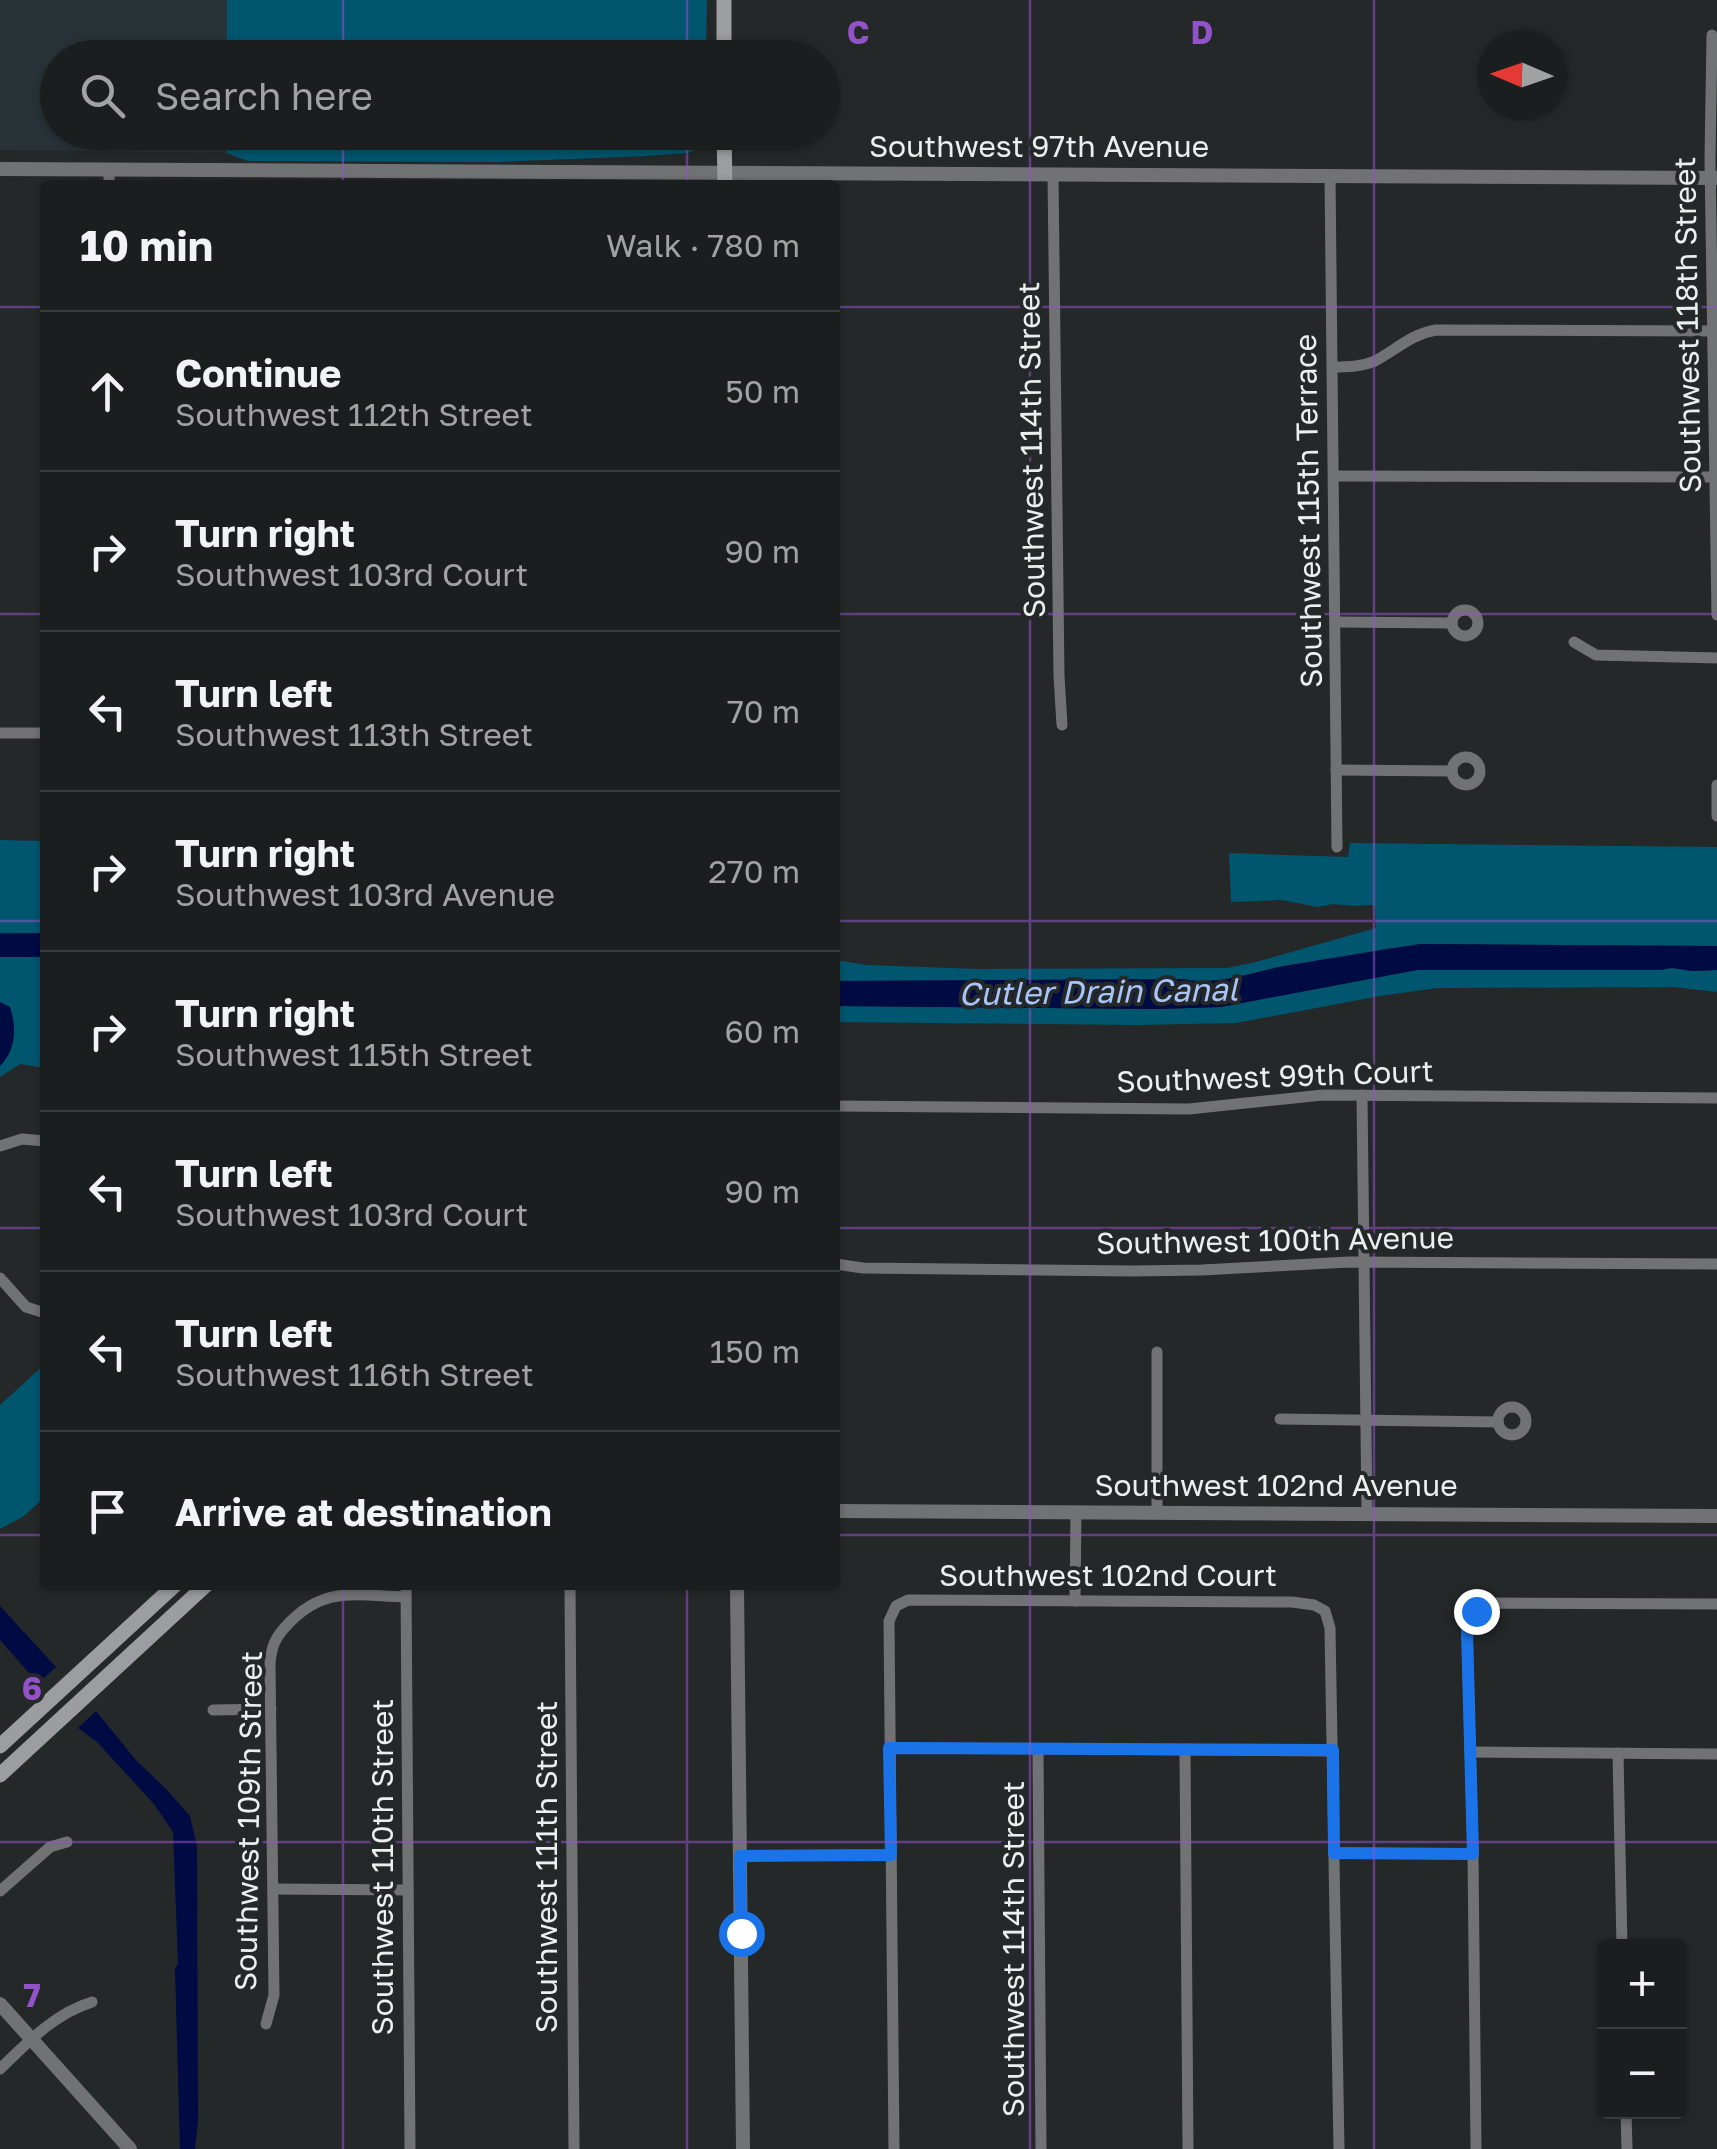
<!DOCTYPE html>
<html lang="en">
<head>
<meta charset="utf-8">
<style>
  body { margin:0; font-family:"Golos Text",sans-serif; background:#242728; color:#f1f3f6 }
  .controls { position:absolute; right:30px; bottom:30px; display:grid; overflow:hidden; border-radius:10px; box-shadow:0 2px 8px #0004 }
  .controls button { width:90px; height:90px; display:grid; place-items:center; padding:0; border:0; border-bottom:2px solid #393c3d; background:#1b1e1f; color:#f1f3f6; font:50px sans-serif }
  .compass { position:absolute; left:1477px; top:30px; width:90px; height:90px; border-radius:50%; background:#1b1e1f; box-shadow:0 2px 8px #0004; rotate:272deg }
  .stop { position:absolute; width:30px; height:30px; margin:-22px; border:8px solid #1a73e8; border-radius:50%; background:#fff }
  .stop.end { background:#1a73e8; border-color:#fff; box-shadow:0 2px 10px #0008 }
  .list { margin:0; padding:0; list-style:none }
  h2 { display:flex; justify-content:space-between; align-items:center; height:130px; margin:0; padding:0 40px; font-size:42px }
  h2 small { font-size:32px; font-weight:400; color:#a0a2a4 }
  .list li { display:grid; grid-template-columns:65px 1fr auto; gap:30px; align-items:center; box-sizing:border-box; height:160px; padding:0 40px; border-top:2px solid #393c3d }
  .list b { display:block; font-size:38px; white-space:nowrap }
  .list p { margin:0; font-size:32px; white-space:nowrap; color:#a0a2a4 }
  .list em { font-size:32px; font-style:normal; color:#a0a2a4 }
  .icon { flex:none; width:55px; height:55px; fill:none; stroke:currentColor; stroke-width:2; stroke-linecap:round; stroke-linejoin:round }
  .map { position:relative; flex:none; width:1717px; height:2149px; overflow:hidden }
  .search { position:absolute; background:#1b1e1f; box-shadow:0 2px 8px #0004; left:40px; top:40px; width:800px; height:110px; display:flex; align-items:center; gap:25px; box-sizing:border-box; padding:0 35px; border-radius:55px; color:#a0a2a4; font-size:38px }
  .panel { position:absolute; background:#1b1e1f; box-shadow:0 2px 8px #0004; left:40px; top:180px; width:800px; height:1410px; border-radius:10px }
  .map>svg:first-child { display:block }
</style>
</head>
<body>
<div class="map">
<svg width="1717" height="2149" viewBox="0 0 1717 2149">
  <rect width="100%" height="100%" fill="#242829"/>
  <!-- built -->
  <polygon fill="#283237" points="0,0 227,0 227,57 58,58 58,132 226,133 226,153 0,150"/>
  <!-- green -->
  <g fill="#00566f">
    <polygon points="227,0 707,0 706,57 227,57"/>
    <polygon points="226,133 706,132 706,139 695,150 688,153 647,156 498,162 248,161 226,153"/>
    <polygon points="0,840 45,841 45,1068 20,1064 0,1077"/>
    <polygon points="1350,843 1717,847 1717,946 1421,944 1317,962 1289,965 1241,977 1200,982 1183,979 835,981 835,960 867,965 978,969 1227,968 1256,962 1376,928 1375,907 1372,905 1354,906 1333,904 1317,907 1282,900 1231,902 1229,853 1348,857"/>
    <polygon points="1666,967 1693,971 1717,970 1717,992 1673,987 1437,988 1380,996 1236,1023 1137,1025 835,1022 835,1006 1158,1009 1221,1007 1417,970 1662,970"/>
    <polygon points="45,1364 45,1497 24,1516 0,1529 0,1405"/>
  </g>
  <!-- water -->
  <g fill="#000a43">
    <rect x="0" y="933" width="45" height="24"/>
    <path d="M1421,944L1717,946V970C1709,970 1701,971 1692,971C1680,970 1673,966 1662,970H1417L1221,1007L1158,1009L835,1006V981L1183,979C1220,987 1255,970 1290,965C1334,958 1377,950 1421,944Z"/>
    <path d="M0,1002L10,1007C17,1028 16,1050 0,1066Z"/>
    <polygon points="0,1606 56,1667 38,1683 0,1640"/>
    <polygon points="96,1711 135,1759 167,1790 190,1816 197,1846 198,2121 195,2149 180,2149 175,1968 178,1964 173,1832 154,1804 97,1742 78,1728"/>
  </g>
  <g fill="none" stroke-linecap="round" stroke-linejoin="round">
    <!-- minor -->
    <g stroke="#717274" stroke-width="11">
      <polyline points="1712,35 1710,159 1717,615"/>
      <polyline points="1053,175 1059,676 1062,725"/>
      <polyline points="1330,175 1337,847"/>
      <polyline points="109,185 109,170"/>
      <path d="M1332,367C1347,367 1361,367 1375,361C1396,350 1411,334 1436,330L1713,331"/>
      <polyline points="1334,476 1715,477"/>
      <circle cx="1465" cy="623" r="13"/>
      <polyline points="1335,622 1452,623"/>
      <polyline points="1574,642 1596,655 1717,658"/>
      <polyline points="0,733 45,733"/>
      <circle cx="1466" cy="771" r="14"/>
      <polyline points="1336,770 1452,771"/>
      <polyline points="1717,816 1717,785"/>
      <polyline points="1362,1095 1367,1514"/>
      <polyline points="835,1106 1189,1109 1323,1095 1717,1098"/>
      <polyline points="0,1146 22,1139 45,1141"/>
      <polyline points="835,1264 863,1268 1133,1271 1202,1270 1349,1262 1717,1264"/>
      <polyline points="0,1278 26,1307 45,1313"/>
      <circle cx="1512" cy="1421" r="14"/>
      <polyline points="1280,1419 1498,1422"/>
      <polyline points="1157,1513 1157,1352"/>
      <polyline points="406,1585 410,2149"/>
      <polyline points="570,1585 574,2149"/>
      <polyline points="1075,1601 1076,1512"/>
      <polyline points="213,1710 271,1709"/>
      <polyline points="889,1748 1333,1751"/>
      <polyline points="1038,1749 1041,2149"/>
      <polyline points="1185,1750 1188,2149"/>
      <polyline points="1471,1752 1717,1754"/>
      <polyline points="1618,1753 1622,1946"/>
      <polyline points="1334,1853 1473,1854"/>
      <polyline points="740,1856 891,1855"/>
      <polyline points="273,1889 408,1890"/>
      <polyline points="0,1891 50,1847 67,1842"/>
      <path d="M266,2024L274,1995L270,1664C271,1646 276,1636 289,1623C326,1585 357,1596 406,1597"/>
      <path d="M0,2069C28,2042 54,2014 92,2002"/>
      <polyline points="1626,2112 1627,2149"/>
      <polyline points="894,2149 889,1621 896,1606 908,1600 1292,1602 1314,1605 1325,1611 1330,1628 1339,2149"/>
      <path d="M1476,2149L1473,1854L1467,1631C1469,1617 1476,1608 1490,1603L1717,1604"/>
    </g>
    <!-- tertiary -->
    <g stroke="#717274" stroke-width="14">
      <polyline points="0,169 1717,178"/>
      <polyline points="835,1511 1717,1516"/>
      <polyline points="737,1585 743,2149"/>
      <polyline points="0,2004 130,2149"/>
    </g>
    <!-- secondary -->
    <g stroke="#9b9da0" stroke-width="15">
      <polyline points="724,58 724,0"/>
      <polyline points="724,132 725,185"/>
      <polyline points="0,1746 175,1585"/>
      <polyline points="0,1775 206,1585"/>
    </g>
  </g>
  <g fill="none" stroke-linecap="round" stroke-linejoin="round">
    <!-- route -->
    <polyline stroke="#1a73e8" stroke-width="12" points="741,1933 740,1856 891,1855 889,1748 1333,1750 1334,1853 1473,1854 1467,1631 1470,1620 1476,1611"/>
  </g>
  <!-- grid -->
  <path fill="none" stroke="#9253c9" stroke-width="2.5" stroke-opacity="0.55" d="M343,0V58M687,0V58M1030,0V2149M1374,0V2149M343,132V185M687,132V185M0,307H45M835,307H1717M0,614H45M835,614H1717M0,921H45M835,921H1717M0,1228H45M835,1228H1717M0,1535H45M835,1535H1717M343,1585V2149M687,1585V2149M0,1842H1717"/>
  <g text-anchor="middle" stroke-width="8" stroke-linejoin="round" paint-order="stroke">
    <!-- street labels -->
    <g font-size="30" fill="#eceff0" stroke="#242829">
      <text x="1039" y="157">Southwest 97th Avenue</text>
      <text transform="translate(1688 325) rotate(-91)" y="10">Southwest 118th Street</text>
      <text transform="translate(1032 450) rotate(-91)" y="10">Southwest 114th Street</text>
      <text transform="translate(1309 511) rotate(-91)" y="10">Southwest 115th Terrace</text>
      <text transform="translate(1275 1077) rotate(-2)" y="10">Southwest 99th Court</text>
      <text transform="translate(1275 1241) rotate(-1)" y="10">Southwest 100th Avenue</text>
      <text x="1276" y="1496">Southwest 102nd Avenue</text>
      <text x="1108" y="1586">Southwest 102nd Court</text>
      <text transform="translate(249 1821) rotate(-89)" y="10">Southwest 109th Street</text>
      <text transform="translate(383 1867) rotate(-90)" y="10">Southwest 110th Street</text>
      <text transform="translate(547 1867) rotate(-90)" y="10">Southwest 111th Street</text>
      <text transform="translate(1014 1949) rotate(-90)" y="10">Southwest 114th Street</text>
    </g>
    <!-- water labels -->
    <g font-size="32" font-style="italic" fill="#a8c4f9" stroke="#242829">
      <text transform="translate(1098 992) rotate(-1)" y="11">Cutler Drain Canal</text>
    </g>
  </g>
  <g font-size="32" text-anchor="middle" font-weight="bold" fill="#9253c9" stroke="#242829" stroke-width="8" stroke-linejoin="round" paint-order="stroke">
    <text x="858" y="44">C</text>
    <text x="1202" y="44">D</text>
    <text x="32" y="1700">6</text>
    <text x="32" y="2007">7</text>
  </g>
</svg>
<div class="controls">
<button>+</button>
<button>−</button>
</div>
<svg class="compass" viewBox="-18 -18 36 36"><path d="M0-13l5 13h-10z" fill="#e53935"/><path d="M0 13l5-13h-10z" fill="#a0a2a4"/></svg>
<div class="stop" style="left:741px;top:1933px"></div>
<div class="stop end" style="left:1476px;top:1611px"></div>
<div class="search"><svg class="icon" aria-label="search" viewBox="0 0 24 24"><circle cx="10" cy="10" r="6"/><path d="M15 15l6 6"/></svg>Search here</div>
<section class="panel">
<h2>10 min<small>Walk · 780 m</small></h2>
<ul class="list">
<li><svg class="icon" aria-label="ahead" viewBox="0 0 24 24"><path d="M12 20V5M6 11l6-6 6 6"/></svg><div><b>Continue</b><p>Southwest 112th Street</p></div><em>50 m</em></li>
<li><svg class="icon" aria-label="right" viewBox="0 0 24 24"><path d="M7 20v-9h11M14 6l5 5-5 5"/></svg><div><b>Turn right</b><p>Southwest 103rd Court</p></div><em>90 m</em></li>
<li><svg class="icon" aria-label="left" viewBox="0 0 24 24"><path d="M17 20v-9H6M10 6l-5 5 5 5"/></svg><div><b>Turn left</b><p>Southwest 113th Street</p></div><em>70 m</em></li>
<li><svg class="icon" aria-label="right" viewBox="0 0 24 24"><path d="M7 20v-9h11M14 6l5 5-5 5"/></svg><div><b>Turn right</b><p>Southwest 103rd Avenue</p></div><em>270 m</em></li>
<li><svg class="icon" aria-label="right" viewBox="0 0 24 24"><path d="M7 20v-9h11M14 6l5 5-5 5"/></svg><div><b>Turn right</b><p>Southwest 115th Street</p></div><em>60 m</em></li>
<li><svg class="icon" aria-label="left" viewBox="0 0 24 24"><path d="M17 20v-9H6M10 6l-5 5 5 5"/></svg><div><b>Turn left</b><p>Southwest 103rd Court</p></div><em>90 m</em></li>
<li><svg class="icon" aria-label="left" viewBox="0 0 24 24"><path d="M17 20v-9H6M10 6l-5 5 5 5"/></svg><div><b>Turn left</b><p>Southwest 116th Street</p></div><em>150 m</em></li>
<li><svg class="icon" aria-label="arrive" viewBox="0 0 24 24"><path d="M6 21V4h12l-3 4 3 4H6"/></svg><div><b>Arrive at destination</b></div></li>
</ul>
</section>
</div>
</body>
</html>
